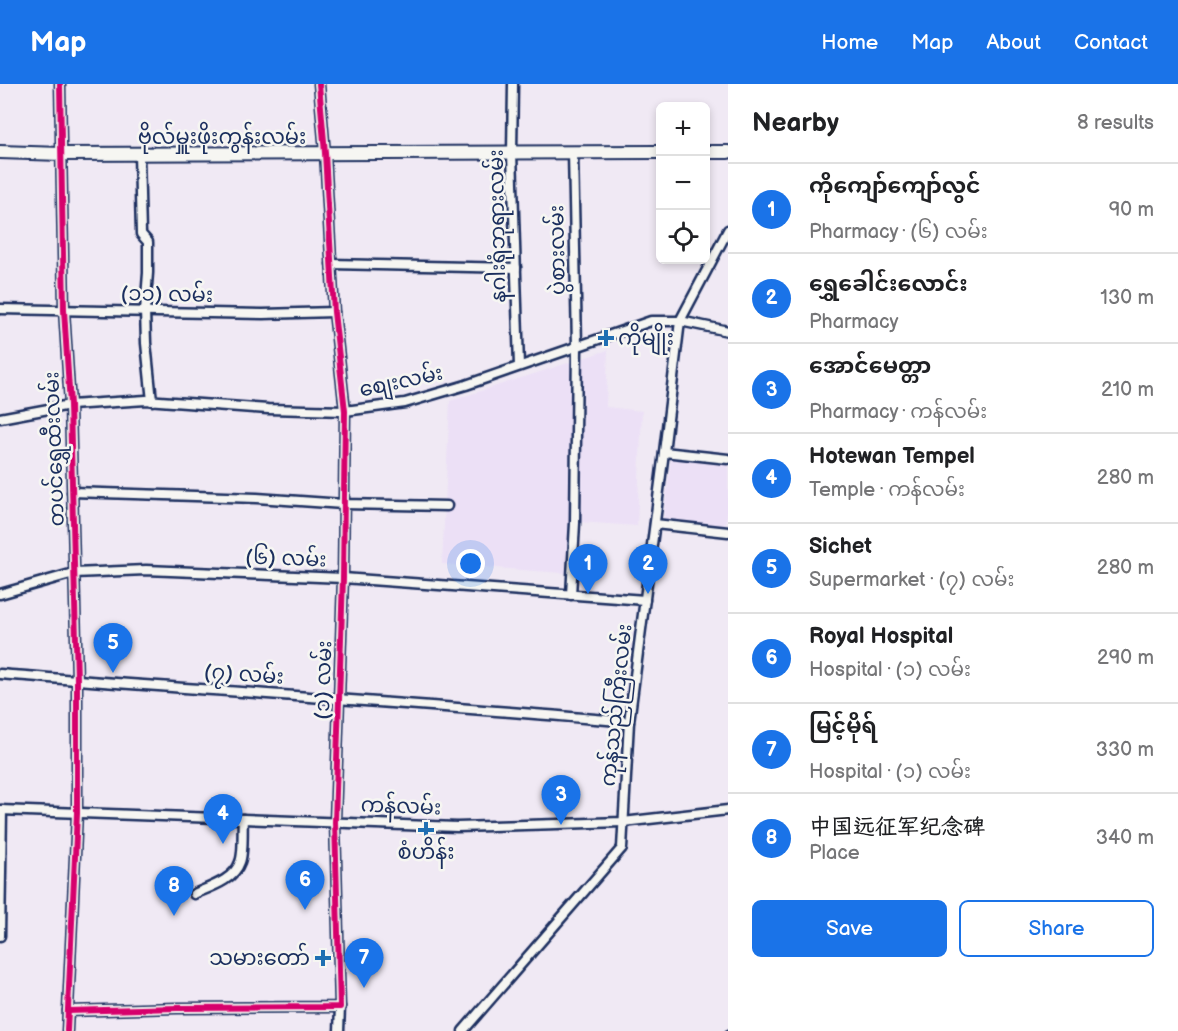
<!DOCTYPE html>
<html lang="en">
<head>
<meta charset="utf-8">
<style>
  body { margin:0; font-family:"Balsamiq Sans","LXGW WenKai TC","Noto Sans Myanmar",sans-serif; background:#f2f2f2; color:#202124 }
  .controls { position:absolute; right:18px; top:18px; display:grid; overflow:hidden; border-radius:9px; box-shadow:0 3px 9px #0003 }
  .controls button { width:54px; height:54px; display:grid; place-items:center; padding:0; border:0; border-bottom:2px solid #e0e0e0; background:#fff; color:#202124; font:30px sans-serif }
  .you { position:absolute; left:471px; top:480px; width:21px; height:21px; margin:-15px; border:4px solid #fff; border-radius:50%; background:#1a73e8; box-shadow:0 0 0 9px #1a73e833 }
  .badge { display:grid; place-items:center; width:39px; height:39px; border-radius:50%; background:#1a73e8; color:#fff; font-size:20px; font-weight:700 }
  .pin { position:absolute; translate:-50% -50px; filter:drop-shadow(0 2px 3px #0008) }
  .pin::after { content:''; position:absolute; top:32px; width:21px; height:18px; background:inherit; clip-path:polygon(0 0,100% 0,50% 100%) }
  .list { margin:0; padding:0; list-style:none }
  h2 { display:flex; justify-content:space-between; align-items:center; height:78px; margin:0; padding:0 24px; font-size:26px }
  h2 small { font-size:20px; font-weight:400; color:#757577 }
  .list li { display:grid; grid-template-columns:39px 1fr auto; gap:18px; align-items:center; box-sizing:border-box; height:90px; padding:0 24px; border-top:2px solid #e0e0e0 }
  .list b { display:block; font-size:22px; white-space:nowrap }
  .list p { margin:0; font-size:20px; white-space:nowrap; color:#757577 }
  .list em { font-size:20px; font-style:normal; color:#757577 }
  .actions { display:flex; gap:12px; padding:18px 24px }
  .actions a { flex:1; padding:14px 0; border:2px solid #1a73e8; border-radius:9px; text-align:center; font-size:21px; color:#1a73e8 }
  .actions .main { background:#1a73e8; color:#fff }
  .icon { flex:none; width:33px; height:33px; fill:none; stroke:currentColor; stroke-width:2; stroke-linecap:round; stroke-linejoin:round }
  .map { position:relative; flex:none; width:728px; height:947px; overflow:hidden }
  header { display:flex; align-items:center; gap:36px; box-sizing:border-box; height:84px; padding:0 30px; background:#1a73e8; color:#fff }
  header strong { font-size:28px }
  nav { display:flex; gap:33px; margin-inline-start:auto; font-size:21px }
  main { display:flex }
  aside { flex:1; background:#fff }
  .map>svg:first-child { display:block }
</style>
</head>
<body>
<header>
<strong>Map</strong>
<nav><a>Home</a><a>Map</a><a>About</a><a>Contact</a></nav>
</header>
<main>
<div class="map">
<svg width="728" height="947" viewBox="0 0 728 947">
  <rect width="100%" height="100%" fill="#f0e9f4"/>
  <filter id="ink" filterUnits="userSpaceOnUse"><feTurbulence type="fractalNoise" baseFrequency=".0167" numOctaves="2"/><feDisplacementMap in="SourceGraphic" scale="12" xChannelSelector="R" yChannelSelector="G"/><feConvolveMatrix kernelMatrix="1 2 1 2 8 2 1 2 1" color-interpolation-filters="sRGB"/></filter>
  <g filter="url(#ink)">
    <!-- built -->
    <g fill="#ece0f6">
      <polygon points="608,266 606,323 642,327 637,442 579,438 576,490 442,480 450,317"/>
      <polygon points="671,374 728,381 728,421 725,445 663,437"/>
    </g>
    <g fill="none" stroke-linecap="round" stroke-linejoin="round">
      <!-- street casing -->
      <g stroke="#1b2f5e" stroke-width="13">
        <g id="street">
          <polyline points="60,0 64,226 70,321 77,596 77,729 67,947"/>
          <polyline points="513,0 512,69 519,282"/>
          <polyline points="139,70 141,150 148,158 148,189 145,227 146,259 152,317"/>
          <polyline points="331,180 516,184"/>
          <polyline points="0,225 263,230 334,228"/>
          <polyline points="0,334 70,321 146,316 268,325 345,327 405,319 466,301 651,237 680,237 728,247"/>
          <polyline points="664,368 728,375"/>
          <polyline points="72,408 257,414 343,420 447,422"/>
          <polyline points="655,440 728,448"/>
          <polyline points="0,510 74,489 146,486 343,494 645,516"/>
          <polyline points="571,511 575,439 577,262 573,68"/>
          <path d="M0,590C209,607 419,619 629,638"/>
          <polyline points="0,726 457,743 623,738 728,726"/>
          <path d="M194,810C210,803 234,796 240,778C244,769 242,745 243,735"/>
          <polyline points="0,852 2,726"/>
          <polyline points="68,927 177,924 340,923 335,738 343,494 345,327 334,228 325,69 319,0"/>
          <polyline points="339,947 340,923"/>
          <polyline points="463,947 622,764 629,638 664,368 680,237 728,146"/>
        </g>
      </g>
      <!-- secondary casing -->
      <g stroke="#1b2f5e" stroke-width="16">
        <g id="secondary">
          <polyline points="0,68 61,70 660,68"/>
          <polyline points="706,68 728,68"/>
        </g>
      </g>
      <!-- street -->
      <use href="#street" stroke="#f6f6f2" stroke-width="8"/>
      <!-- secondary -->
      <use href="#secondary" stroke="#f6f6f2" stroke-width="12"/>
      <!-- rail -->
      <polyline stroke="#1b2f5e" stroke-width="3" points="726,947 728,946"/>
      <!-- cycleway casing -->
      <g stroke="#f6f6f2" stroke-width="10">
        <g id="cycleway">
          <polyline points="60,0 64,226 70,321 77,596 77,729 67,947"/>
          <polyline points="68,927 177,924 340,923 335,738 343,494 345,327 334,228 325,69 319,0"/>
        </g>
      </g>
      <!-- cycleway -->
      <use href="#cycleway" stroke="#d6006c" stroke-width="6"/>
    </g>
  </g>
  <!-- markers -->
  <g fill="#1f6fb2" stroke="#f6f6f2" stroke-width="2">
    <path d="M603 245h6v6h6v6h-6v6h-6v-6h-6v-6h6z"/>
    <path d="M423 737h6v6h6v6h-6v6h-6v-6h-6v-6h6z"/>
    <path d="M320 865h6v6h6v6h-6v6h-6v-6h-6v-6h6z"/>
  </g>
  <g text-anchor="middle" stroke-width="5" stroke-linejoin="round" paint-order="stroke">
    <!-- street labels -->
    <g font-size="21" fill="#1b2f5e" stroke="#f6f6f2">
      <text x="222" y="60">ဗိုလ်မှူးဖိုးကွန်းလမ်း</text>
      <text transform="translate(497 142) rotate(-91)" y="7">နဂါးရုံဘုရားလမ်း</text>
      <text transform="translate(557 166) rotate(-91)" y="7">ပွဲစားလမ်း</text>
      <text transform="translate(167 210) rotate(1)" y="7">(၁၁) လမ်း</text>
      <text transform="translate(401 297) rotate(-12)" y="7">စျေးလမ်း</text>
      <text transform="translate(54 365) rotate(-92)" y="7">တပင်ရွှေထီးလမ်း</text>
      <text transform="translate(286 474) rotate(2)" y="7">(၆) လမ်း</text>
      <text transform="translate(244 590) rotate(4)" y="7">(၇) လမ်း</text>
      <text transform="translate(323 596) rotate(-88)" y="7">(၁) လမ်း</text>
      <text transform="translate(616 621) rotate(-84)" y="7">ကုန်သည်ကြီးလမ်း</text>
      <text transform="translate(401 722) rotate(2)" y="7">ကန်လမ်း</text>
    </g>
    <!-- poi labels -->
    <g font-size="21" fill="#1b2f5e" stroke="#f6f6f2" text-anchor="start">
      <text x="618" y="261">ကိုမျိုး</text>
      <text x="426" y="775" text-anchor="middle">စံဟိန်း</text>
      <text x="310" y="881" text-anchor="end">သမားတော်</text>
    </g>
  </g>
</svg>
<div class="controls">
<button>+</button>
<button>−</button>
<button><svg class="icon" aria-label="locate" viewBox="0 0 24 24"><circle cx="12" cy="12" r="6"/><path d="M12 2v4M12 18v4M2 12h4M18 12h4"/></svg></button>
</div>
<div class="you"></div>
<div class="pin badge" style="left:588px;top:510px">1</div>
<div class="pin badge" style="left:648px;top:510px">2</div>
<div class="pin badge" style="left:561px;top:741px">3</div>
<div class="pin badge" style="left:223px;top:760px">4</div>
<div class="pin badge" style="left:113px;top:589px">5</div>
<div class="pin badge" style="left:305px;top:826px">6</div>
<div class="pin badge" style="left:364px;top:904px">7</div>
<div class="pin badge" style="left:174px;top:832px">8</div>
</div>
<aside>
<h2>Nearby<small>8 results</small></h2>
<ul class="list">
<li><span class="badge">1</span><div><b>ကိုကျော်ကျော်လွင်</b><p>Pharmacy · (၆) လမ်း</p></div><em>90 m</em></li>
<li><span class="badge">2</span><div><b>ရွှေခေါင်းလောင်း</b><p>Pharmacy</p></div><em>130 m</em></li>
<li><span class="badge">3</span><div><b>အောင်မေတ္တာ</b><p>Pharmacy · ကန်လမ်း</p></div><em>210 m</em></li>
<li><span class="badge">4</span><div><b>Hotewan Tempel</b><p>Temple · ကန်လမ်း</p></div><em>280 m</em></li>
<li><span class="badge">5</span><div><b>Sichet</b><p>Supermarket · (၇) လမ်း</p></div><em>280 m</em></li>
<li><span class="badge">6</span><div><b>Royal Hospital</b><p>Hospital · (၁) လမ်း</p></div><em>290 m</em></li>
<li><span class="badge">7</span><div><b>မြင့်မိုရ်</b><p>Hospital · (၁) လမ်း</p></div><em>330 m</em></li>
<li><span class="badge">8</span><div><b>中国远征军纪念碑</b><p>Place</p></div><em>340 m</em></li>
</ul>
<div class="actions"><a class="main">Save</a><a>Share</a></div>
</aside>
</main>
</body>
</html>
